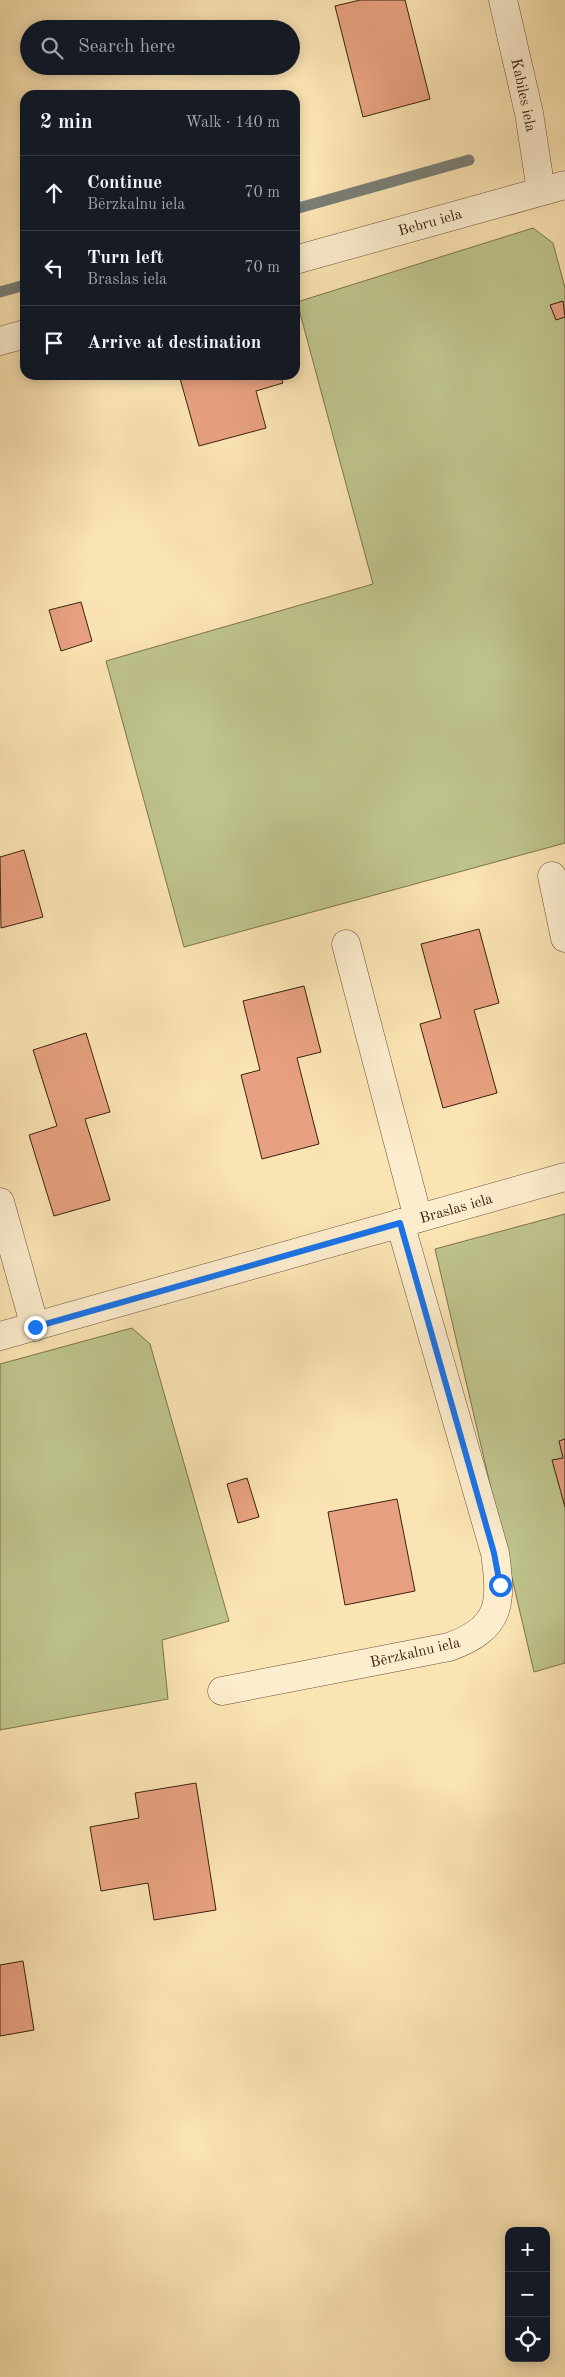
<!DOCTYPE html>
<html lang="en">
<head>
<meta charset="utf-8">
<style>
  body { margin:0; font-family:"Old Standard TT",serif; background:#242831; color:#f1f3f6 }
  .controls { position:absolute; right:15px; bottom:15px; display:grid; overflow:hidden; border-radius:10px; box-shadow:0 2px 12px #0003 }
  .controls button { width:45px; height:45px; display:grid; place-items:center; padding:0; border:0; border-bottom:1px solid #363941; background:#171b24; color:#f1f3f6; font:25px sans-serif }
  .stop { position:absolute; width:15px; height:15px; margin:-11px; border:4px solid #1a73e8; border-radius:50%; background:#fff }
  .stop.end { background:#1a73e8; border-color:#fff; box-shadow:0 1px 5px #0008 }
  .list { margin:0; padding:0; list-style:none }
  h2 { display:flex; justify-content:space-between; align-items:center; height:65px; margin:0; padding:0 20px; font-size:21px }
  h2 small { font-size:16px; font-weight:400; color:#9ea1a6 }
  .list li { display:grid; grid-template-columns:32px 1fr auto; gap:15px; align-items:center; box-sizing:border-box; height:75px; padding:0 20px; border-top:1px solid #363941 }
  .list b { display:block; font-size:19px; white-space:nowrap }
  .list p { margin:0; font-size:16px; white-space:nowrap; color:#9ea1a6 }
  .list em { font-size:16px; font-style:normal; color:#9ea1a6 }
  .icon { flex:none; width:28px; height:28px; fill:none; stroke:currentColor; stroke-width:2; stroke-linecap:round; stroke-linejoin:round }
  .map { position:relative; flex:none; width:565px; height:2377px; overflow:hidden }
  .search { position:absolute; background:#171b24; box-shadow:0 2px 12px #0003; left:20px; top:20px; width:280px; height:55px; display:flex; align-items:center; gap:12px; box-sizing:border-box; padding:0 18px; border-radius:28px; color:#9ea1a6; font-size:19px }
  .panel { position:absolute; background:#171b24; box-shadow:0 2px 12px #0003; left:20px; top:90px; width:280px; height:290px; border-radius:15px }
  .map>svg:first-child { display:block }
</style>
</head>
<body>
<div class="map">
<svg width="565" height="2377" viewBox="0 0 565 2377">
  <rect width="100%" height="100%" fill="#fbe4b3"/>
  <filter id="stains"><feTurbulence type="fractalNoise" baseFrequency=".004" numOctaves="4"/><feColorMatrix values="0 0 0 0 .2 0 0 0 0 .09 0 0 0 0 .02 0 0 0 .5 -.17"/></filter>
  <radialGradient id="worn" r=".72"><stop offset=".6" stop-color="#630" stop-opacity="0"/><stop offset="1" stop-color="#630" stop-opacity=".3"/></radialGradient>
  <!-- green -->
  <g fill="#bfc48c" stroke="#7c7350">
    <polygon points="533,228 553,243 565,288 565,843 184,947 106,661 373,584 297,302"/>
    <polygon points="565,1214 565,1663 534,1672 435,1249"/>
    <polygon points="132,1328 150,1344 229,1621 162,1640 168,1699 0,1730 0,1364"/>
  </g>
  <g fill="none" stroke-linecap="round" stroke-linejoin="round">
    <!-- stream -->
    <g stroke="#797e76" stroke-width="11">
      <polyline points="295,209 469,160"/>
      <polyline points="0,292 25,285"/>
    </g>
  </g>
  <!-- building -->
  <g fill="#e8a180" stroke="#392213">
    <polygon points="360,0 405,0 430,99 363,117 335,6"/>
    <polygon points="563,301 565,317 556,320 550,305"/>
    <polygon points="179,375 280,375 283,383 256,391 266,428 199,446"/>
    <polygon points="81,602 92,641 61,651 49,610"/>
    <polygon points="24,850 43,917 1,928 0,857"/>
    <polygon points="479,929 499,1003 474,1010 497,1093 443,1108 420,1024 441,1018 421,944"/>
    <polygon points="304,986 321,1052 297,1058 319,1144 262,1159 241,1075 260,1070 243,1001"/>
    <polygon points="86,1033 110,1112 85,1119 110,1200 54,1216 29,1135 57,1126 33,1050"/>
    <polygon points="565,1439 565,1507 552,1460 563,1458 559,1441"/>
    <polygon points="247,1478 259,1517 238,1523 227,1484"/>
    <polygon points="397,1499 415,1591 345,1605 328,1512"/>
    <polygon points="196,1783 216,1910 154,1920 148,1883 101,1891 90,1827 139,1818 135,1793"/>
    <polygon points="23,1961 34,2030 0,2036 0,1965"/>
  </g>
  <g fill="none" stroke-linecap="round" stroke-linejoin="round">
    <!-- minor casing -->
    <g stroke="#6a523b" stroke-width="29">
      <g id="minor">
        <polyline points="503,0 529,113 541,191"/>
        <polyline points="295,260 565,185"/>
        <polyline points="0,341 25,334"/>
        <polyline points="552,876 565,938"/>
        <polyline points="346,944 418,1218"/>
        <polyline points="0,1202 35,1327"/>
        <polyline points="0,1336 565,1177"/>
        <path d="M222,1691L449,1647C502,1628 502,1603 495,1553L400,1223"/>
      </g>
    </g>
    <!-- minor -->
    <use href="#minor" stroke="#fcedce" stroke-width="28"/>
  </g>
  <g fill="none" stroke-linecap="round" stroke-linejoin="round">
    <!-- route -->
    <polyline stroke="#1a73e8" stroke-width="6" points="35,1327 400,1223 494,1553 500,1585"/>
  </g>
  <g text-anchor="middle" stroke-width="4.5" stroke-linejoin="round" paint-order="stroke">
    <!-- street labels -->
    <g font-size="15" fill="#392213" stroke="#fcedce">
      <text transform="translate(524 95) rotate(78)" y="5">Kabiles iela</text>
      <text transform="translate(430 222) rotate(-16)" y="5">Bebru iela</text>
      <text transform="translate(456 1208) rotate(-16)" y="5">Braslas iela</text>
      <text transform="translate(415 1652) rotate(-13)" y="5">Bērzkalnu iela</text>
    </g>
  </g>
  <rect width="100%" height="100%" filter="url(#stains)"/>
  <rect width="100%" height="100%" fill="url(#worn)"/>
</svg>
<div class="controls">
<button>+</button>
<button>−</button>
<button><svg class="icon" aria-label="locate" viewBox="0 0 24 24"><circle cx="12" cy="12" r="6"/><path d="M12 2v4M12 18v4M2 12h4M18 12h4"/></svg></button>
</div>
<div class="stop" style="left:500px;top:1585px"></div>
<div class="stop end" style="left:35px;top:1327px"></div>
<div class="search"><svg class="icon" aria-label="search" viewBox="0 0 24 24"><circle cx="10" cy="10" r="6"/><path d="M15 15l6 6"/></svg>Search here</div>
<section class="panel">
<h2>2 min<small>Walk · 140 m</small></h2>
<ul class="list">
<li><svg class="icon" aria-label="ahead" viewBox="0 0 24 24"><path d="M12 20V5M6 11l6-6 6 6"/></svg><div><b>Continue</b><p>Bērzkalnu iela</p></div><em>70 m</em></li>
<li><svg class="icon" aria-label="left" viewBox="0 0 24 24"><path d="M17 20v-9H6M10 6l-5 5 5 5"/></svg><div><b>Turn left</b><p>Braslas iela</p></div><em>70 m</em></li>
<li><svg class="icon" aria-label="arrive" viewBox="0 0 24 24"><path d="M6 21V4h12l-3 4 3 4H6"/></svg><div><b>Arrive at destination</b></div></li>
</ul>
</section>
</div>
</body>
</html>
